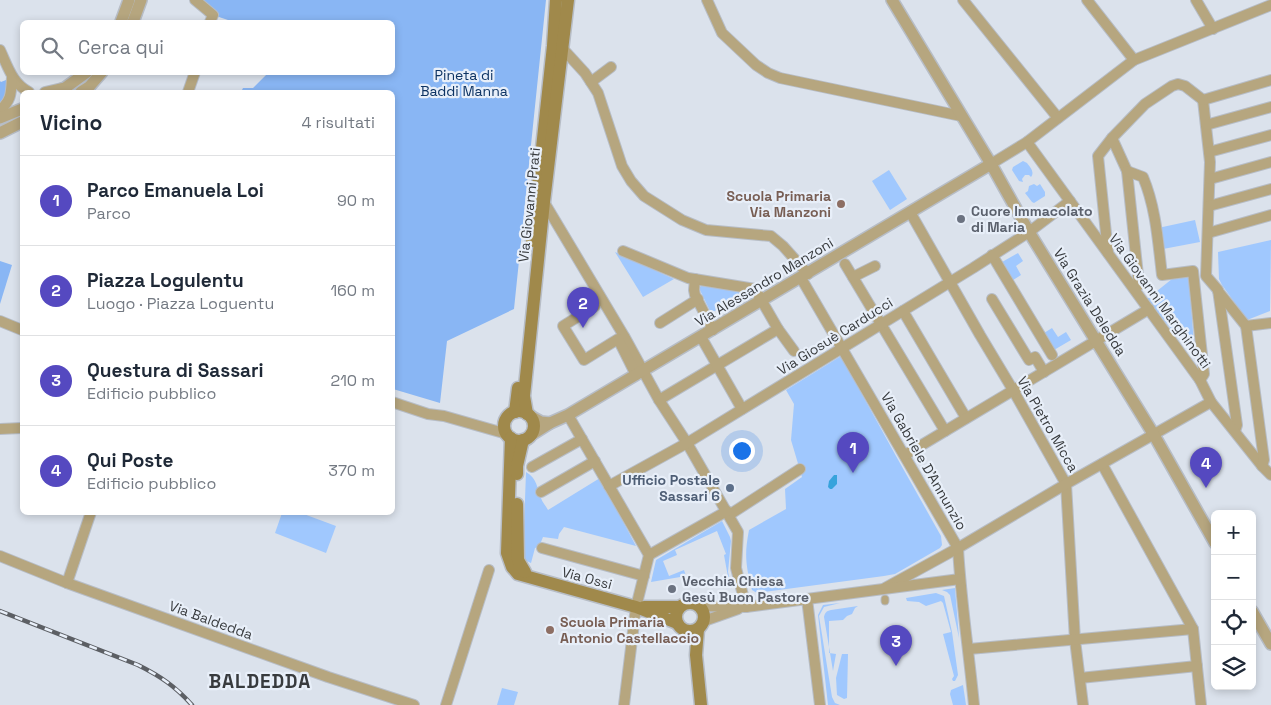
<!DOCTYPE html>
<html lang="it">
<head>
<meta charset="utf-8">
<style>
  body { margin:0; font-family:"Space Grotesk",sans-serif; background:#f2f2f3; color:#1f2937 }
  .controls { position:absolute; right:15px; bottom:15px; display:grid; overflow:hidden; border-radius:8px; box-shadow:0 2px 8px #0003 }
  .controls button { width:45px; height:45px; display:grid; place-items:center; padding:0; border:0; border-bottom:1px solid #e0e1e3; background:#fff; color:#1f2937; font:25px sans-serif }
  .you { position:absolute; left:741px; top:450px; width:18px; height:18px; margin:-12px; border:4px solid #fff; border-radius:50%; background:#1a73e8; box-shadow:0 0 0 8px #1a73e833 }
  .badge { display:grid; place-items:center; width:32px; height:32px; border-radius:50%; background:#5549c0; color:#fff; font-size:16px; font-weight:700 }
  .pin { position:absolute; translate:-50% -41px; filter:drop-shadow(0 1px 2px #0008) }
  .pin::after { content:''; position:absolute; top:26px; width:18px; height:15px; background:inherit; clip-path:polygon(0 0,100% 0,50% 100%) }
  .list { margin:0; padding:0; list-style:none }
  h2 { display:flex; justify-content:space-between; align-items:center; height:65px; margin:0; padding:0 20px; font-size:21px }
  h2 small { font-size:16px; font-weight:400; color:#747a83 }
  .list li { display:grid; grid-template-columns:32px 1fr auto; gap:15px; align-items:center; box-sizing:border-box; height:90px; padding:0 20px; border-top:1px solid #e0e1e3 }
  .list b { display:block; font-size:19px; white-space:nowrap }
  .list p { margin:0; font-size:16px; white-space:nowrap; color:#747a83 }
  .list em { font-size:16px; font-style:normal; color:#747a83 }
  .icon { flex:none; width:28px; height:28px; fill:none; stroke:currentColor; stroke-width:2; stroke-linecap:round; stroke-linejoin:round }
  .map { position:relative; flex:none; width:1271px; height:705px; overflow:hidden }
  .search { position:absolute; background:#fff; box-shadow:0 2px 8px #0003; left:20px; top:20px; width:375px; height:55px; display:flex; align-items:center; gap:12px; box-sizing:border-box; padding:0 18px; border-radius:8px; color:#747a83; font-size:19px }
  .panel { position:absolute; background:#fff; box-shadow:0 2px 8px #0003; left:20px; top:90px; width:375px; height:425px; border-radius:8px }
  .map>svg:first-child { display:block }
</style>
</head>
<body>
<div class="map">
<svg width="1271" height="705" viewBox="0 0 1271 705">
  <rect width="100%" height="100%" fill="#dbe2ec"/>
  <!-- green -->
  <g fill="#a0c8fe">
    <path d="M1023,161L1027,163C1030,167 1035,172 1031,177L1029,175H1025L1022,179L1023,182L1019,181L1012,170L1013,167Z"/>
    <polygon points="889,170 907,199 890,210 872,181"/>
    <polygon points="1034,184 1037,186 1040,184 1045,192 1045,196 1034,203 1032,202 1025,193 1028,191 1029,186"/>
    <polygon points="1195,220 1200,242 1163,249 1158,228"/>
    <polygon points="1271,240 1270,311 1247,320 1222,285 1219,279 1218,252"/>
    <polygon points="615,252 674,279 643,297"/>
    <polygon points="1018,253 1023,261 1016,266 1021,275 1013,280 1002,262"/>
    <polygon points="1189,277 1195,359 1147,299 1172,279"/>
    <polygon points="701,286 742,291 743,293 743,295 711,313 699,288"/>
    <polygon points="1052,328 1058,337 1066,332 1071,340 1054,350 1044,333"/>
    <path d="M841,356L896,456L941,536L942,545L940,548L895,574L884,576L757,593L752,590C746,566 744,555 749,530L786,509L785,489L802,477L791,440L794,404L786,390Z"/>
    <path d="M526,472C537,478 537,488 541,498C542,502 546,506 548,510L600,478L636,546L564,527L559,534L558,539L543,537L539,547L535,548L531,563C526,561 525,560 523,555Z"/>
    <polygon points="282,513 301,513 336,526 326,553 275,533"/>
    <polygon points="722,521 730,537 731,541 728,572 732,588 730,588 724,555 726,554 717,531 675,550 677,555 663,561 669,576 684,570 686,576 651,582 656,560"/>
    <polygon points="955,588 959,638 950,595 947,592 942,590"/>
    <polygon points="936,593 944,596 952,632 958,675 955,681 953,681 952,679 954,676 943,634 951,632 943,603 941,601 926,606 919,602 907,601 906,598"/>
    <polygon points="840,603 824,607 819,616 832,697 835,703 840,705 828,705 818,615 823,605"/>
    <path d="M858,606L855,608L852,614L847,616L843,620L829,621V653L836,654L833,671L824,617C825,613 826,611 831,610Z"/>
    <polygon points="842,654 848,654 847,698 844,699 837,695 836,678"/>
    <polygon points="963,685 966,705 953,705 950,694 951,690"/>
    <polygon points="502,688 518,692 514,705 497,705"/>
  </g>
  <!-- forest -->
  <g fill="#89b6f4">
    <polygon points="195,0 546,0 514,309 447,341 440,403 393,389 392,92 241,92 243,88 253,88 268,73 392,72 392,22 234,22 213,15"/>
    <path d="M6,80C10,92 7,96 0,105V81L1,82Z"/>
    <polygon points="0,261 12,265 0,304"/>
  </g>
  <!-- water -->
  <polygon fill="#37a3dc" points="834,475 837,475 837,484 832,489 830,489 828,487 829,481"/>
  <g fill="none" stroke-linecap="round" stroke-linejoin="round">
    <!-- pedestrian casing -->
    <g stroke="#b7bdc6" stroke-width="9">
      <polyline id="pedestrian" points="885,601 885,599"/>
    </g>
    <!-- minor casing -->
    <g stroke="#b7bdc6" stroke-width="12">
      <g id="minor">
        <polyline points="195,0 213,15 210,22"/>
        <polyline points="707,0 722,33 756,65 768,73 780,78 961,116"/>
        <polyline points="963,0 1058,118"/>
        <polyline points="1087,0 1134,60"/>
        <polyline points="1196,0 1213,29"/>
        <polyline points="563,49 585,73 598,93 622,166 631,181 644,196 682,220 706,230 771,236 783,246 808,274"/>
        <path d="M0,50C8,67 12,83 29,92"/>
        <polyline points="591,82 611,67"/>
        <polyline points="45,92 62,88"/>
        <polyline points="188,92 195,72"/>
        <polyline points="1203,100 1210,162 1206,276 1218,290 1237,425 1235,431"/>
        <polyline points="1203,100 1271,80"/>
        <path d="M0,110C12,100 11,92 12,77"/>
        <polyline points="1206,125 1271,107"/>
        <polyline points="1112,138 1127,171 1139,285 1134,288"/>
        <polyline points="1027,142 1200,380 1211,402 1262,466 1271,475"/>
        <polyline points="1209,152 1271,135"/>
        <polyline points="991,164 1027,142 1134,60 1271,5"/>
        <path d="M1127,171L1143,177C1156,208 1158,242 1162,275L1193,271L1204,374L1200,380"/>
        <polyline points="1210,179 1271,162"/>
        <polyline points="544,202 624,336 659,400 687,443 738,532 736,568 746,607"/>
        <polyline points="1209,206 1271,189"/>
        <polyline points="910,212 980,335 1013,390 1066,484 1075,640 1083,705"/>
        <polyline points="1208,233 1271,215"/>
        <polyline points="623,251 688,278 755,289 778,329 659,400"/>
        <polyline points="1108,253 1098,156 1112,138 1145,104 1172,86 1178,84 1185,86 1203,100"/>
        <polyline points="992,255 1052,355"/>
        <polyline points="845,264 945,431"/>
        <polyline points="853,277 875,266"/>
        <path d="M801,278L958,548C961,601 969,653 974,705"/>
        <polyline points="695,279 694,290 695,295 713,330"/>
        <polyline points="1218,291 1246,326 1271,323"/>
        <polyline points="992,299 1029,360 1035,357 1044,372"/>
        <polyline points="595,306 563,326 584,360 618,339 636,375"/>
        <polyline points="903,311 966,418"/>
        <polyline points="0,321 22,330"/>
        <polyline points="660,323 698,299"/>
        <polyline points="1246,326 1264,460 1262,466"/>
        <polyline points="778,329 794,351"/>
        <polyline points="701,337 742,409"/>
        <polyline points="392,402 428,414 444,416 507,434"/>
        <polyline points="568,415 649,555 636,607 624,705"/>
        <polyline points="0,429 22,428"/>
        <polyline points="905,455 1149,309"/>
        <polyline points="1102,464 1193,629 1201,705"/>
        <polyline points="532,467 582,439"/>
        <polyline points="609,486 687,443 973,268 1029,232 1070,201"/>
        <polyline points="541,492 595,461"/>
        <polyline points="729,515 800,469"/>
        <polyline points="542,548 644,576"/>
        <polyline points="649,555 727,511"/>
        <polyline points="0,556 67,583 328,677 414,705"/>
        <polyline points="67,583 91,512"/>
        <polyline points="885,588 958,548 1066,484 1211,402"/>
        <polyline points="807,599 820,705"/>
        <polyline points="698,606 746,607 960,579"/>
        <polyline points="704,621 738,609"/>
        <polyline points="969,649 1193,629"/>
        <polyline points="1080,678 1197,666"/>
        <polyline points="446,705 489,570"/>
      </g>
    </g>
    <!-- tertiary casing -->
    <g stroke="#b7bdc6" stroke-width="14">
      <g id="tertiary">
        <polyline points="892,0 991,164 1029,232 1154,435 1215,543"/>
        <polyline points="121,22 129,0"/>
        <polyline points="133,22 141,0"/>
        <polyline points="56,92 65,88 87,72"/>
        <polyline points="81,92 89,87 102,72"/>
        <polyline points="0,118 22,109"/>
        <polyline points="0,133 22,122"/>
        <polyline points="530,416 541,422 550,423"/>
        <polyline points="531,435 550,423 568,415 991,164"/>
        <polyline points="1252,611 1271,644"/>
      </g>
    </g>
    <!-- secondary casing -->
    <g stroke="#b7bdc6" stroke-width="15">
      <g id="secondary">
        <polyline points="532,241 553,46 556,0"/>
        <circle cx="519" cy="426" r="15"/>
        <polyline points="515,412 518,388"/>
        <polyline points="527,414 524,396 544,202 568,0"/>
        <polyline points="511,438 507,553 512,567 518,574 636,607 677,623"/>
        <polyline points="517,474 517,466 523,440"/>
        <polyline points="517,504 518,560 525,572"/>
        <circle cx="690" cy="617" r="14"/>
        <polyline points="644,607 679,607"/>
        <polyline points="698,629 696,655 701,705"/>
      </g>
    </g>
    <!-- pedestrian -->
    <use href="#pedestrian" stroke="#b6a67f" stroke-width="7"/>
    <!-- minor -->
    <use href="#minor" stroke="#b6a67f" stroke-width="10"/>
    <!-- tertiary -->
    <use href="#tertiary" stroke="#b6a67f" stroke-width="11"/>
    <!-- secondary -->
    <use href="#secondary" stroke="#a0894b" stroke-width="12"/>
    <!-- rail casing -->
    <g stroke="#5c5f64" stroke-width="4.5">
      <path id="rail" d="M0,611L138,665C160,676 175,686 192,705"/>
    </g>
    <!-- rail -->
    <use href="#rail" stroke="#e8eff9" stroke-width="2.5" stroke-dasharray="8" stroke-linecap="butt"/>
  </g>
  <!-- markers -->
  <g fill="#8d6e63" stroke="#e8eff9" stroke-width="2">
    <circle cx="841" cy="204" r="5"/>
    <circle cx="550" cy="630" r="5"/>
  </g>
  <g fill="#6b7280" stroke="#e8eff9" stroke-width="2">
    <circle cx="961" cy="219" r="5"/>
    <circle cx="672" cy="589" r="5"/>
  </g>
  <circle fill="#5c6f8a" stroke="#e8eff9" stroke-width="2" cx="730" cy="488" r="5"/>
  <g text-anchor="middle" stroke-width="4.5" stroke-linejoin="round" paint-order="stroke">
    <!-- park labels -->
    <g font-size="14" fill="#0d3363" stroke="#e8eff9">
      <text x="464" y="80">Pineta di<tspan x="464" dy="16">Baddi Manna</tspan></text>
    </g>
    <!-- education labels -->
    <g font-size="14" font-weight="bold" fill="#785e54" stroke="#e8eff9" text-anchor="end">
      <text x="831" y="201">Scuola Primaria<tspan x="831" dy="16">Via Manzoni</tspan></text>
      <text x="560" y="627" text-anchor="start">Scuola Primaria<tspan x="560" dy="16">Antonio Castellaccio</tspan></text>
    </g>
    <!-- street labels -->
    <g font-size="14" fill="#383b3e" stroke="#e8eff9">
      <text transform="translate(529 205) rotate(-84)" y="5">Via Giovanni Prati</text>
      <text transform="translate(764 282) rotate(-31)" y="5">Via Alessandro Manzoni</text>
      <text transform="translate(1160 301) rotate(54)" y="5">Via Giovanni Marghinotti</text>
      <text transform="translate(1090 302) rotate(58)" y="5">Via Grazia Deledda</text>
      <text transform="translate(835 336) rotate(-32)" y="5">Via Giosuè Carducci</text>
      <text transform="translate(1048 424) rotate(60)" y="5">Via Pietro Micca</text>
      <text transform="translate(924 461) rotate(60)" y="5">Via Gabriele D'Annunzio</text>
      <text transform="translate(587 578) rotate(15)" y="5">Via Ossi</text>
      <text transform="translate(211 620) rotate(20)" y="5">Via Baldedda</text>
    </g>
    <!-- worship labels -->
    <g font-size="14" font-weight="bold" fill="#5b616d" stroke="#e8eff9" text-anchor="start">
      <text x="971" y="216">Cuore Immacolato<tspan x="971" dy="16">di Maria</tspan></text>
      <text x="682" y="586">Vecchia Chiesa<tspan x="682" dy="16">Gesù Buon Pastore</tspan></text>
    </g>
    <!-- service labels -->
    <g font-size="14" font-weight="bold" fill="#4e5e75" stroke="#e8eff9" text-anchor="end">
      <text x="720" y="485">Ufficio Postale<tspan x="720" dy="16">Sassari 6</tspan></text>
    </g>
    <!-- district labels -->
    <g font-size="19" font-weight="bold" letter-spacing="1" fill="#383b3e" stroke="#e8eff9">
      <text x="260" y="688">BALDEDDA</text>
    </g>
  </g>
</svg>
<div class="controls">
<button>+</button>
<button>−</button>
<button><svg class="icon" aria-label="locate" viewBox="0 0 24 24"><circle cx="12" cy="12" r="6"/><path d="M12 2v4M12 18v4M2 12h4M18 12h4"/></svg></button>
<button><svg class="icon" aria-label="layers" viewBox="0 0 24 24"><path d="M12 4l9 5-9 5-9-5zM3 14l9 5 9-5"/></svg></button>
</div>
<div class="you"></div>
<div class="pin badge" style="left:853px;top:473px">1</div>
<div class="pin badge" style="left:583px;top:328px">2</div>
<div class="pin badge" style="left:896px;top:666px">3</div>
<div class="pin badge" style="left:1206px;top:488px">4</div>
<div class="search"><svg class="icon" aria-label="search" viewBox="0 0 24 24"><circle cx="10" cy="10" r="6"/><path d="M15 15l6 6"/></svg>Cerca qui</div>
<section class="panel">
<h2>Vicino<small>4 risultati</small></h2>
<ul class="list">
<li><span class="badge">1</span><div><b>Parco Emanuela Loi</b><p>Parco</p></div><em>90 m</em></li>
<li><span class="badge">2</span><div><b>Piazza Logulentu</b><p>Luogo · Piazza Loguentu</p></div><em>160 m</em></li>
<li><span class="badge">3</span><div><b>Questura di Sassari</b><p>Edificio pubblico</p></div><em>210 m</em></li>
<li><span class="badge">4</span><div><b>Qui Poste</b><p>Edificio pubblico</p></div><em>370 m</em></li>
</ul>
</section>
</div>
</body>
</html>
